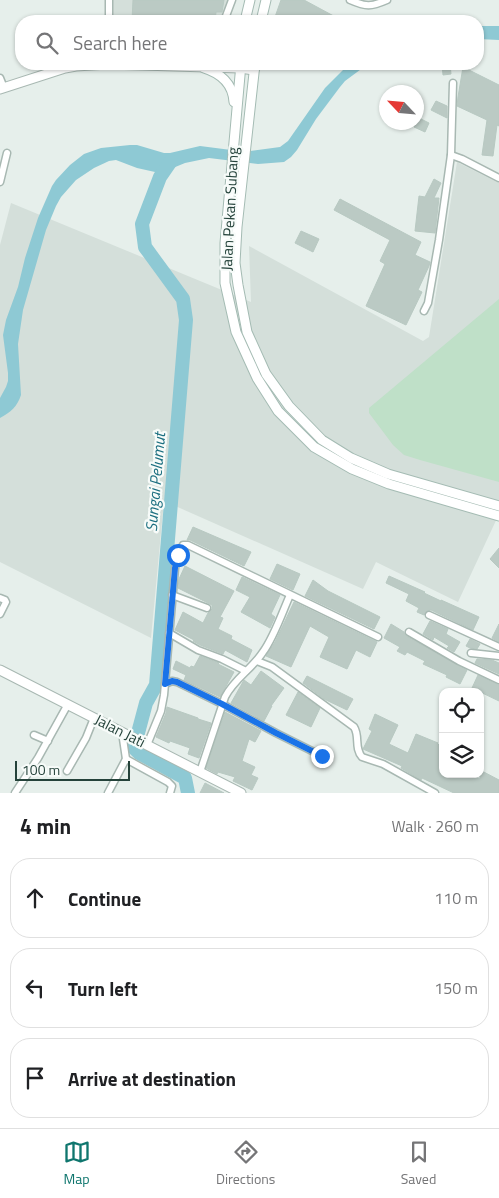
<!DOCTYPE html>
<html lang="en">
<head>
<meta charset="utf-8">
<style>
  body { margin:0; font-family:"Titillium Web",sans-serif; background:#f6f6f6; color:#202124 }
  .controls { position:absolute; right:15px; bottom:15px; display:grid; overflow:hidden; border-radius:10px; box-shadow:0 1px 4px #0004 }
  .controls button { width:45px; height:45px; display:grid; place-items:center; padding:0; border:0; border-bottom:1px solid #e0e0e0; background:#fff; color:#202124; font:25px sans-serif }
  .compass { position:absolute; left:379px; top:85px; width:45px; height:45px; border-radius:50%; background:#fff; box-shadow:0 1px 4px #0004; rotate:296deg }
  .scale { position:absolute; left:15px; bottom:12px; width:115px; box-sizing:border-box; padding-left:5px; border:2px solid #24423a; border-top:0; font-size:14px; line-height:18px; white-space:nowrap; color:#24423a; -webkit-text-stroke:4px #f7fbf9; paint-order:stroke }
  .stop { position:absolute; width:15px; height:15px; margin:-11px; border:4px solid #1a73e8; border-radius:50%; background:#fff }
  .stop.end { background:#1a73e8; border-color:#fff; box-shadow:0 1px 5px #0008 }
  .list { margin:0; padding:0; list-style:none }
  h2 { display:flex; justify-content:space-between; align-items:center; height:65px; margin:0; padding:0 20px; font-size:21px }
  h2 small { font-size:16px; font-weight:400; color:#757577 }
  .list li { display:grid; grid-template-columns:32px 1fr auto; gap:15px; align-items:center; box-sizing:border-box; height:80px; margin:0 10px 10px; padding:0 10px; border:1px solid #e0e0e0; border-radius:20px }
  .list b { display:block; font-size:19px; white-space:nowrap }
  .list em { font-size:16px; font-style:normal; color:#757577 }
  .icon { flex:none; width:28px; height:28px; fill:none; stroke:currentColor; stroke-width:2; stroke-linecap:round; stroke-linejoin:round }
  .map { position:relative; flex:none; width:499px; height:793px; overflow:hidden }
  .search { position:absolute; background:#fff; box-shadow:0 1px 4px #0004; left:15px; right:15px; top:15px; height:55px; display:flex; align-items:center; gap:12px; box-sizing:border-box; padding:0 18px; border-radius:20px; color:#757577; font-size:19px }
  .sheet { height:335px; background:#fff }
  nav { display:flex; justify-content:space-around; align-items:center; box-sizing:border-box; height:70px; border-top:1px solid #e0e0e0; background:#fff; font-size:14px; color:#757577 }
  nav a { display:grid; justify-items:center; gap:2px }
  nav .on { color:#0f766e }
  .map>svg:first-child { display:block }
</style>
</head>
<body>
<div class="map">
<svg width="499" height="793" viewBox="0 0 499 793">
  <rect width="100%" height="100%" fill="#e6efeb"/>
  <!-- built -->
  <g fill="#d4dfda">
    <polygon points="113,0 229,0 223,21 112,21"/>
    <polygon points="457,162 499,183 499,514 458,602 376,562 363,589 164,501 151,638 0,562 0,245 11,203 251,302 249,246 423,341 429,337"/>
  </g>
  <!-- green -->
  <polygon fill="#bfe0c8" points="499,299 499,482 420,460 404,455 393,445 369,413 369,408"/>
  <!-- water -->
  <g fill="#8ec9d4">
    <polygon points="478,26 499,26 499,40 478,39"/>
    <path d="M349,64H368L345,81L340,87L316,119L297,150L291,157L284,162L258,164L209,158L185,163L168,170L155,172L137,168L116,160L109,161L94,168L76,180L61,197L56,206L46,230L23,310L18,344L21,395C17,407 11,412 0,418V398L6,387L8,381V373L3,335L6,320L18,287L25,258L38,218L52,186L56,180L70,165L84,154L101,148L130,145H137L164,153H170L200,146L239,151H250L280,147L288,141L325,88Z"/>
  </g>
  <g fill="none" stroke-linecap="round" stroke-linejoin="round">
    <!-- river -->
    <polyline stroke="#8ec9d4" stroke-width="14" points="171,161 160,177 142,224 145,247 183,299 186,320 156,685 146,703 134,748 139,753 185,778 188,793"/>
  </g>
  <!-- building -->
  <g fill="#bbcac4" stroke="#b8c9c2">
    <polygon points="133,0 224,0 222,12 216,12 215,21 132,21"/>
    <polygon points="281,0 304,0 343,21 287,21 275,17"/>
    <polygon points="442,64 450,64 451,74 443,75"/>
    <polygon points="463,67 499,85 499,126 497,125 493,156 482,155 487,120 457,106 458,97"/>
    <polygon points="436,101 447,106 447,118 431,110"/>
    <polygon points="419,118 429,123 425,132 414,127"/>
    <polygon points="434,179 441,183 434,198 439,198 435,233 415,231 419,196 425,197"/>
    <polygon points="340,199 421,242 415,255 430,262 429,266 418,290 422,292 406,325 366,306 385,264 380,261 390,240 334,210"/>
    <polygon points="301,231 319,239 313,252 295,243"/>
    <polygon points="193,527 251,552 244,566 190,540 187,540"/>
    <polygon points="499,548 499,568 490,559"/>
    <polygon points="277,564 300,574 293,590 270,579"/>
    <polygon points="185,566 234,591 220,617 223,618 218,629 232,636 231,639 252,650 247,662 225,650 223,654 200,645 193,641 194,640 175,630 183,612 203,623 208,613 212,609 212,605 178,588 179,579"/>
    <polygon points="389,576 425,592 424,593 441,601 441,600 479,617 473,630 431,610 427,611 424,615 417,612 419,608 406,601 409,594 386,583"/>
    <polygon points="242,577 280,595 271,614 275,617 270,628 241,612 250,597 236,590"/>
    <polygon points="313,580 328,591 380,617 374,629 305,596"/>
    <polygon points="294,602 377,642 370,657 356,650 347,669 320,657 329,637 310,626 291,667 266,656 275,642"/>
    <polygon points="430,621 448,629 446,634 460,642 454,652 447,648 449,646 434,637 433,640 423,634"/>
    <polygon points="391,624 404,632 404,633 406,636 467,670 460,684 446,677 447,675 423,664 425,661 407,652 405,655 397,651 400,647 384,638"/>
    <polygon points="499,624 499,642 492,638"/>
    <polygon points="470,639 480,644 477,649 470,648 466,646"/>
    <polygon points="200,656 219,663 218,664 234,672 220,697 184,680 186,675 173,669 176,661 190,668 191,666 194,667"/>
    <polygon points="477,659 492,660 499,663 499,674 475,663"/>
    <polygon points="261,671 284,688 271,706 272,706 264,721 231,703 244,680 251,685"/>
    <polygon points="478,675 499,685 499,701 472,688"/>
    <polygon points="307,676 353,699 347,710 324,699 303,683"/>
    <polygon points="298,692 320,708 311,727 286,715"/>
    <polygon points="167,707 198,718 198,719 211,723 199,758 188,754 190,748 170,741 169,743 156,737 166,713"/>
    <polygon points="225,712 261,731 255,742 249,739 242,761 255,767 251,775 258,778 252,790 233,781 235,777 218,772 217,774 206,768"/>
    <polygon points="375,714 398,725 389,744 408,753 416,734 438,743 437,744 443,746 443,774 469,774 480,779 480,770 499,780 499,793 454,793 422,778 421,780 401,768 402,766 363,749 372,731 369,729"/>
    <polygon points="205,783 224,793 200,793"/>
  </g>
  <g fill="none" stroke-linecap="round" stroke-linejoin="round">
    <!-- minor casing -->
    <g stroke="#a8b8b2" stroke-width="9">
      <g id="minor">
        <path d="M350,0C366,7 371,7 387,0"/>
        <polyline points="109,21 109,0"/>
        <polyline points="226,21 226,16 232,0"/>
        <polyline points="0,78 4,88"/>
        <polyline points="451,155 462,159 499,178"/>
        <polyline points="0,182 7,153"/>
        <polyline points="424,311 428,303 439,240 451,155 453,83"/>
        <polyline points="172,595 207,608"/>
        <polyline points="0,598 5,600 6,602 0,614"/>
        <polyline points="429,615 499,647"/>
        <polyline points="409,632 459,661 499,680"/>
        <polyline points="169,633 198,650 222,659 246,671"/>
        <polyline points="471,653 499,656"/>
        <path d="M257,661L272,667L354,727C360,736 354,748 362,757L383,764L435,793"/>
        <polyline points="165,684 172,681 177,682 222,704 276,733 322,756"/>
        <polyline points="34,735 48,741"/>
        <polyline points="147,745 161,711 164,695 175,568 178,555 183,545 188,545 378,637"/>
        <polyline points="126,759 168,782 172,786 170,793"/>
        <polyline points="67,771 86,738 94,718"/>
        <path d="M200,772L225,697C234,679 252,669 263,652C274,637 282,613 290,595"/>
        <polyline points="15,793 38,758 68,704"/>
        <polyline points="108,793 126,759 122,732"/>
      </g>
    </g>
    <!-- tertiary casing -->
    <g stroke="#a8b8b2" stroke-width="11">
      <g id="tertiary">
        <polyline points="0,89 65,68 76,66 108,64 240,68 254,70"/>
        <polyline points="0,670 241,793"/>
      </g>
    </g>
    <!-- secondary casing -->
    <g stroke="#a4bbb3" stroke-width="11">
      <g id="secondary">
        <polyline points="245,21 250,0"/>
        <polyline points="261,21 266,0"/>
        <polyline points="241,64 225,243 225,283 236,332 257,378 278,411 314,447 352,469 389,484 499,516"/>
        <polyline points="255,64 237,227 235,263 238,285 247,332 266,374 289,406 322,440 351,458 388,474 499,506"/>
        <polyline points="206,67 226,64"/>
        <path d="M204,68C220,73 233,84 234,102"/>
      </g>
    </g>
    <!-- minor -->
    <use href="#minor" stroke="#fff" stroke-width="6"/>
    <!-- tertiary -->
    <use href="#tertiary" stroke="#fff" stroke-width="9"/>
    <!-- secondary -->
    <use href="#secondary" stroke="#fff" stroke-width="9"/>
  </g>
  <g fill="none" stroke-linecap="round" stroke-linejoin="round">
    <!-- route -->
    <polyline stroke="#1a73e8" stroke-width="6" points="178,555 175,568 165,684 172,681 177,682 222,704 276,733 322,756"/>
  </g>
  <g text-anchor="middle" stroke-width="4.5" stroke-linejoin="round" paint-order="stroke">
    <!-- street labels -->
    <g font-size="15" fill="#24423a" stroke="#f7fbf9">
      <text transform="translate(230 209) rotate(-87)" y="5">Jalan Pekan Subang</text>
      <text transform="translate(120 731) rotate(27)" y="5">Jalan Jati</text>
    </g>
    <!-- water labels -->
    <g font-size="16" font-style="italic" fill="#1c6f80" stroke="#f7fbf9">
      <text transform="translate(155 482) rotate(-85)" y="6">Sungai Pelumut</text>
    </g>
  </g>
</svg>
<div class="controls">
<button><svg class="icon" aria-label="locate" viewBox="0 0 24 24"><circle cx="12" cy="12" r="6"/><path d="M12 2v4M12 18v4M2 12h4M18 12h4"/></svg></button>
<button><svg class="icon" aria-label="layers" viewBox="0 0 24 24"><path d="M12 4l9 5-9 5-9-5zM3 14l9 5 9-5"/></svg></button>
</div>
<svg class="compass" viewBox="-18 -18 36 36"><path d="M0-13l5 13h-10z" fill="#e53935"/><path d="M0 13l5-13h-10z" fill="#757577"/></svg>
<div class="scale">100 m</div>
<div class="stop" style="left:178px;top:555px"></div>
<div class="stop end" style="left:322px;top:756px"></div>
<div class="search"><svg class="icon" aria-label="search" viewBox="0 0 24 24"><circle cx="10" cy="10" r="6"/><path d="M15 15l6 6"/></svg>Search here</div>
</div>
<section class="sheet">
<h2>4 min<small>Walk · 260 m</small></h2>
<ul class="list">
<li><svg class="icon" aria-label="ahead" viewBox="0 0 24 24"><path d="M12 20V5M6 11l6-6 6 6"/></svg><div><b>Continue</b></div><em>110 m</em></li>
<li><svg class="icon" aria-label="left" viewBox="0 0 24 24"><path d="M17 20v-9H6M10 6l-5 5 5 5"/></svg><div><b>Turn left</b></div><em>150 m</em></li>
<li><svg class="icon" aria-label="arrive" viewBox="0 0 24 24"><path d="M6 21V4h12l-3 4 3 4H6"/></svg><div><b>Arrive at destination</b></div></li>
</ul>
</section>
<nav>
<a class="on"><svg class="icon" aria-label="map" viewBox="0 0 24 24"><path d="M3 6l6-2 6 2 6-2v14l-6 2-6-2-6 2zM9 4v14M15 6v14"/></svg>Map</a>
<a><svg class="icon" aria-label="directions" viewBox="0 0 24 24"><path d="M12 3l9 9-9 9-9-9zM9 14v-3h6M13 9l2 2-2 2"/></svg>Directions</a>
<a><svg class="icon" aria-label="saved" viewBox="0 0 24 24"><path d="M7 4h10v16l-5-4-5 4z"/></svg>Saved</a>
</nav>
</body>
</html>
